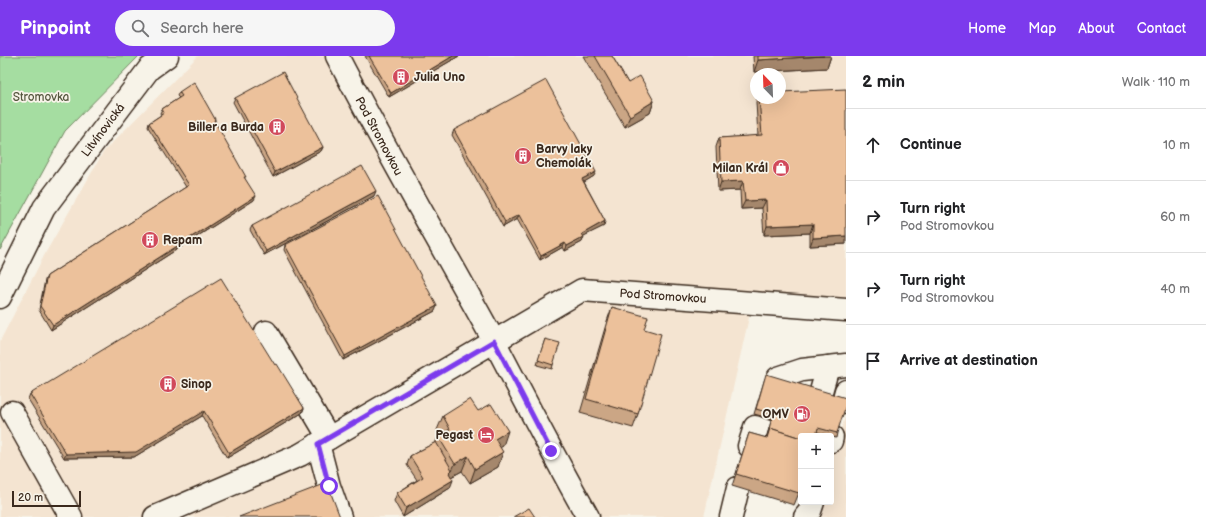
<!DOCTYPE html>
<html lang="en">
<head>
<meta charset="utf-8">
<style>
  body { margin:0; font-family:"Balsamiq Sans",sans-serif; background:#f6f6f6; color:#202124 }
  .controls { position:absolute; right:12px; bottom:12px; display:grid; overflow:hidden; border-radius:4px; box-shadow:0 4px 16px #0002 }
  .controls button { width:36px; height:36px; display:grid; place-items:center; padding:0; border:0; border-bottom:1px solid #e0e0e0; background:#fff; color:#202124; font:20px sans-serif }
  .compass { position:absolute; left:750px; top:12px; width:36px; height:36px; border-radius:50%; background:#fff; box-shadow:0 4px 16px #0002; rotate:337deg }
  .scale { position:absolute; left:12px; bottom:10px; width:69px; box-sizing:border-box; padding-left:4px; border:2px solid #3b2a1e; border-top:0; font-size:11px; line-height:14px; white-space:nowrap; color:#3b2a1e; -webkit-text-stroke:3px #f7f3e8; paint-order:stroke }
  .stop { position:absolute; width:12px; height:12px; margin:-9px; border:3px solid #7c3aed; border-radius:50%; background:#fff }
  .stop.end { background:#7c3aed; border-color:#fff; box-shadow:0 1px 4px #0008 }
  .list { margin:0; padding:0; list-style:none }
  h2 { display:flex; justify-content:space-between; align-items:center; height:52px; margin:0; padding:0 16px; font-size:17px }
  h2 small { font-size:13px; font-weight:400; color:#757577 }
  .list li { display:grid; grid-template-columns:26px 1fr auto; gap:12px; align-items:center; box-sizing:border-box; height:72px; padding:0 16px; border-top:1px solid #e0e0e0 }
  .list b { display:block; font-size:15px; white-space:nowrap }
  .list p { margin:0; font-size:13px; white-space:nowrap; color:#757577 }
  .list em { font-size:13px; font-style:normal; color:#757577 }
  .icon { flex:none; width:22px; height:22px; fill:none; stroke:currentColor; stroke-width:2; stroke-linecap:round; stroke-linejoin:round }
  .map { position:relative; flex:none; width:846px; height:461px; overflow:hidden }
  header { display:flex; align-items:center; gap:24px; box-sizing:border-box; height:56px; padding:0 20px; background:#7c3aed; color:#fff }
  header strong { font-size:19px }
  nav { display:flex; gap:22px; margin-inline-start:auto; font-size:14px }
  .search { width:280px; height:36px; background:#f6f6f6; display:flex; align-items:center; gap:10px; box-sizing:border-box; padding:0 14px; border-radius:22px; color:#757577; font-size:15px }
  main { display:flex }
  aside { flex:1; background:#fff }
  .map>svg:first-child { display:block }
</style>
</head>
<body>
<header>
<strong>Pinpoint</strong>
<div class="search"><svg class="icon" aria-label="search" viewBox="0 0 24 24"><circle cx="10" cy="10" r="6"/><path d="M15 15l6 6"/></svg>Search here</div>
<nav><a>Home</a><a>Map</a><a>About</a><a>Contact</a></nav>
</header>
<main>
<div class="map">
<svg width="846" height="461" viewBox="0 0 846 461">
  <rect width="100%" height="100%" fill="#f7f3e8"/>
  <filter id="ink" filterUnits="userSpaceOnUse"><feTurbulence type="fractalNoise" baseFrequency=".025" numOctaves="2"/><feDisplacementMap in="SourceGraphic" scale="8" xChannelSelector="R" yChannelSelector="G"/><feConvolveMatrix kernelMatrix="1 2 1 2 8 2 1 2 1" color-interpolation-filters="sRGB"/></filter>
  <g filter="url(#ink)">
    <!-- built -->
    <g fill="#f4e4d1" fill-rule="evenodd">
      <path d="M198,0H846V244L754,239L704,461H0V285L46,196L104,95ZM756,18H780V42H756Z"/>
      <polygon points="846,359 846,461 810,461 815,446 831,446 831,402"/>
    </g>
    <!-- green -->
    <polygon fill="#a5dda1" stroke="#708460" points="0,0 139,0 65,75 0,194"/>
    <g fill="none" stroke-linecap="round" stroke-linejoin="round">
      <!-- minor casing -->
      <g stroke="#3b2a1e" stroke-width="25">
        <g id="minor">
          <path d="M337,0C387,97 442,190 494,285C525,344 555,403 588,461"/>
          <polyline points="0,241 44,152 149,13 167,0"/>
          <polyline points="266,276 329,382"/>
          <polyline points="777,326 778,322 802,314 846,309"/>
          <polyline points="820,339 828,311"/>
          <polyline points="843,346 846,335"/>
          <polyline points="12,356 71,461"/>
          <polyline points="831,385 832,381"/>
          <polyline points="318,388 329,430 340,461"/>
          <polyline points="749,390 755,371 768,376"/>
          <polyline points="155,461 300,399 582,234 846,254"/>
          <polyline points="731,461 738,432"/>
          <polyline points="805,461 810,455 813,446"/>
        </g>
      </g>
      <!-- minor -->
      <use href="#minor" stroke="#f7f3e8" stroke-width="22"/>
    </g>
    <!-- wall -->
    <g fill="#cba685" stroke="#3b2a1e">
      <polygon points="365,0 459,0 389,41"/>
      <polygon points="583,0 612,0 628,27 654,45 650,57 625,71"/>
      <polygon points="753,0 831,0 827,12 754,16"/>
      <polygon points="179,36 215,63 215,66 245,123 254,144 51,274 39,254 45,224 47,220 186,131 148,71 149,67 161,59 160,57 162,53 179,42 177,40"/>
      <polygon points="235,42 323,91 321,95 273,121 233,46"/>
      <polygon points="757,42 780,42 846,188 810,190 810,177 764,179 762,152 741,153 740,134 718,135 716,91 719,82 758,80 756,46"/>
      <polygon points="454,74 594,120 584,126 605,165 604,170 583,180 582,186 565,195 563,191 540,204 517,163 503,171 452,79"/>
      <polygon points="374,140 264,199 250,174 252,170"/>
      <polygon points="285,189 435,255 343,304 284,194"/>
      <polygon points="612,251 644,273 638,358 633,372 580,357 607,265"/>
      <polygon points="545,283 553,309 552,313 537,309"/>
      <polygon points="275,309 304,352 302,357 227,402 202,360 134,401 64,402 28,343 30,338"/>
      <polygon points="765,322 837,377 836,382 817,376 799,437 794,449 732,430 749,377 766,382 772,363 754,358"/>
      <polygon points="478,355 503,390 500,391 498,411 470,427 462,415 451,421 450,432 403,461 394,445 397,437 417,424 407,409 410,400 436,386 438,380 440,379 437,374 443,360"/>
    </g>
    <!-- shaded-wall -->
    <g fill="#a5876c" stroke="#3b2a1e">
      <polygon points="453,0 459,0 389,41 391,37"/>
      <polygon points="824,0 831,0 827,12 754,16 758,4"/>
      <polygon points="654,45 650,57 625,71 630,60"/>
      <polygon points="323,91 321,95 273,121 275,116"/>
      <polygon points="596,116 594,120 581,128 582,123"/>
      <polygon points="743,125 740,134 718,135 721,126"/>
      <polygon points="376,135 374,140 264,199 266,195"/>
      <polygon points="256,140 254,144 51,274 53,269"/>
      <polygon points="766,144 762,152 741,153 745,145"/>
      <polygon points="519,159 517,163 503,171 505,166"/>
      <polygon points="605,165 604,170 580,182 582,178"/>
      <polygon points="813,168 810,177 764,179 767,170"/>
      <polygon points="846,180 846,188 810,190 813,182"/>
      <polygon points="584,181 582,186 565,195 567,190"/>
      <polygon points="565,187 563,191 540,204 541,200"/>
      <polygon points="437,250 435,255 343,304 345,300"/>
      <polygon points="304,352 302,357 227,402 229,397"/>
      <polygon points="204,355 202,360 134,401 64,402 66,398"/>
      <polygon points="508,375 503,390 490,398 495,383"/>
      <polygon points="503,396 498,411 470,427 475,413"/>
      <polygon points="468,400 462,415 449,422 449,417 452,414 455,408"/>
      <polygon points="453,424 450,432 403,461 406,452"/>
    </g>
    <!-- building -->
    <g fill="#ecc19b" stroke="#3b2a1e">
      <polygon points="369,0 453,0 391,37"/>
      <polygon points="595,0 612,0 628,27 640,20 654,45 630,60"/>
      <polygon points="758,0 824,0 758,4"/>
      <polygon points="283,16 323,91 275,116 235,42"/>
      <polygon points="546,24 596,116 582,123 605,165 582,178 584,181 567,190 565,187 541,200 519,159 505,166 454,74"/>
      <polygon points="194,26 215,63 214,64 246,121 244,121 256,140 53,269 40,250 47,220 189,129 149,67 164,57 162,53 182,40 179,36"/>
      <polygon points="846,33 846,180 813,182 813,168 767,170 766,144 745,145 743,125 721,126 719,82 762,79 759,42 780,42 780,36"/>
      <polygon points="362,110 376,135 266,195 252,170"/>
      <polygon points="378,140 437,250 345,300 285,189"/>
      <polygon points="221,222 275,309 277,308 304,352 229,397 204,355 136,396 66,398 30,338"/>
      <polygon points="612,251 648,261 644,273 661,278 638,358 586,343"/>
      <polygon points="545,283 560,287 553,309 538,304"/>
      <polygon points="766,318 846,342 846,349 837,377 818,372 816,380 801,380 801,382 770,372 767,380 773,358 756,353"/>
      <polygon points="470,343 478,355 491,348 508,375 495,383 503,396 475,413 468,400 455,408 438,380 450,373 443,360"/>
      <polygon points="770,372 801,382 801,430 799,437 736,418 749,377 767,382"/>
      <polygon points="436,386 452,414 449,417 453,424 406,452 397,437 423,421 410,400"/>
      <polygon points="327,427 340,461 239,461"/>
      <polygon points="529,452 535,461 513,461"/>
    </g>
  </g>
  <g fill="none" stroke-linecap="round" stroke-linejoin="round" filter="url(#ink)">
    <!-- route -->
    <polyline stroke="#7c3aed" stroke-width="5" points="329,430 318,388 494,285 551,395"/>
  </g>
  <!-- icons -->
  <defs>
    <g id="building-disc" transform="scale(0.9)"><circle r="9.5" fill="#d1495b" stroke="#f7f3e8"/><path d="M-4-6H4V6H1V3H-1V6H-4ZM-2.5-4.3h1.7v1.8h-1.7ZM.8-4.3h1.7v1.8H.8ZM-2.5-1h1.7V.8h-1.7ZM.8-1h1.7V.8H.8Z" fill="#fff"/></g>
    <g id="shop-disc" transform="scale(0.9)"><circle r="9.5" fill="#d1495b" stroke="#f7f3e8"/><path d="M-5-2.5h2.3a2.7 3.5 0 0 1 5.4 0H5L5.5 6h-11ZM-1.5-2.5h3a1.5 2.3 0 0 0-3 0Z" fill="#fff"/></g>
    <g id="fuel-disc" transform="scale(0.9)"><circle r="9.5" fill="#d1495b" stroke="#f7f3e8"/><path d="M-5.5-6h7V0h2V4h1.3V-2.5L3-4.5l.8-.8L6-3V5H2.5V1h-1V6h-7ZM-4.2-4.7v3.2H.2V-4.7Z" fill="#fff"/></g>
    <g id="hotel-disc" transform="scale(0.9)"><circle r="9.5" fill="#d1495b" stroke="#f7f3e8"/><path d="M-6-4.5h1.5V1H6V5H4.5V3h-9V5H-6ZM-4 0a1.8 1.8 0 1 1 3.6 0ZM.5 0V-2.5h3Q6-2.5 6 0Z" fill="#fff"/></g>
  </defs>
  <g fill-rule="evenodd">
    <use href="#building-disc" x="401" y="21"/>
    <use href="#building-disc" x="277" y="71"/>
    <use href="#building-disc" x="523" y="100"/>
    <use href="#shop-disc" x="781" y="112"/>
    <use href="#building-disc" x="150" y="184"/>
    <use href="#building-disc" x="168" y="328"/>
    <use href="#fuel-disc" x="802" y="358"/>
    <use href="#hotel-disc" x="486" y="379"/>
  </g>
  <g text-anchor="middle" stroke-width="3.5" stroke-linejoin="round" paint-order="stroke">
    <!-- poi labels -->
    <g font-size="12" font-weight="bold" fill="#3b2a1e" stroke="#f7f3e8" text-anchor="start">
      <text x="414" y="25">Julia Uno</text>
      <text x="264" y="75" text-anchor="end">Biller a Burda</text>
      <text x="536" y="97">Barvy laky<tspan x="536" dy="14">Chemolák</tspan></text>
      <text x="768" y="116" text-anchor="end">Milan Král</text>
      <text x="163" y="188">Repam</text>
      <text x="181" y="332">Sinop</text>
      <text x="789" y="362" text-anchor="end">OMV</text>
      <text x="473" y="383" text-anchor="end">Pegast</text>
    </g>
    <!-- park labels -->
    <g font-size="12" fill="#56573f" stroke="#f7f3e8">
      <text x="41" y="45">Stromovka</text>
    </g>
    <!-- street labels -->
    <g font-size="12" fill="#3b2a1e" stroke="#f7f3e8">
      <text transform="translate(103 74) rotate(-53)" y="4">Litvínovická</text>
      <text transform="translate(379 80) rotate(62)" y="4">Pod Stromovkou</text>
      <text transform="translate(663 240) rotate(4)" y="4">Pod Stromovkou</text>
    </g>
  </g>
</svg>
<div class="controls">
<button>+</button>
<button>−</button>
</div>
<svg class="compass" viewBox="-18 -18 36 36"><path d="M0-13l5 13h-10z" fill="#e53935"/><path d="M0 13l5-13h-10z" fill="#757577"/></svg>
<div class="scale">20 m</div>
<div class="stop" style="left:329px;top:430px"></div>
<div class="stop end" style="left:551px;top:395px"></div>
</div>
<aside>
<h2>2 min<small>Walk · 110 m</small></h2>
<ul class="list">
<li><svg class="icon" aria-label="ahead" viewBox="0 0 24 24"><path d="M12 20V5M6 11l6-6 6 6"/></svg><div><b>Continue</b></div><em>10 m</em></li>
<li><svg class="icon" aria-label="right" viewBox="0 0 24 24"><path d="M7 20v-9h11M14 6l5 5-5 5"/></svg><div><b>Turn right</b><p>Pod Stromovkou</p></div><em>60 m</em></li>
<li><svg class="icon" aria-label="right" viewBox="0 0 24 24"><path d="M7 20v-9h11M14 6l5 5-5 5"/></svg><div><b>Turn right</b><p>Pod Stromovkou</p></div><em>40 m</em></li>
<li><svg class="icon" aria-label="arrive" viewBox="0 0 24 24"><path d="M6 21V4h12l-3 4 3 4H6"/></svg><div><b>Arrive at destination</b></div></li>
</ul>
</aside>
</main>
</body>
</html>
